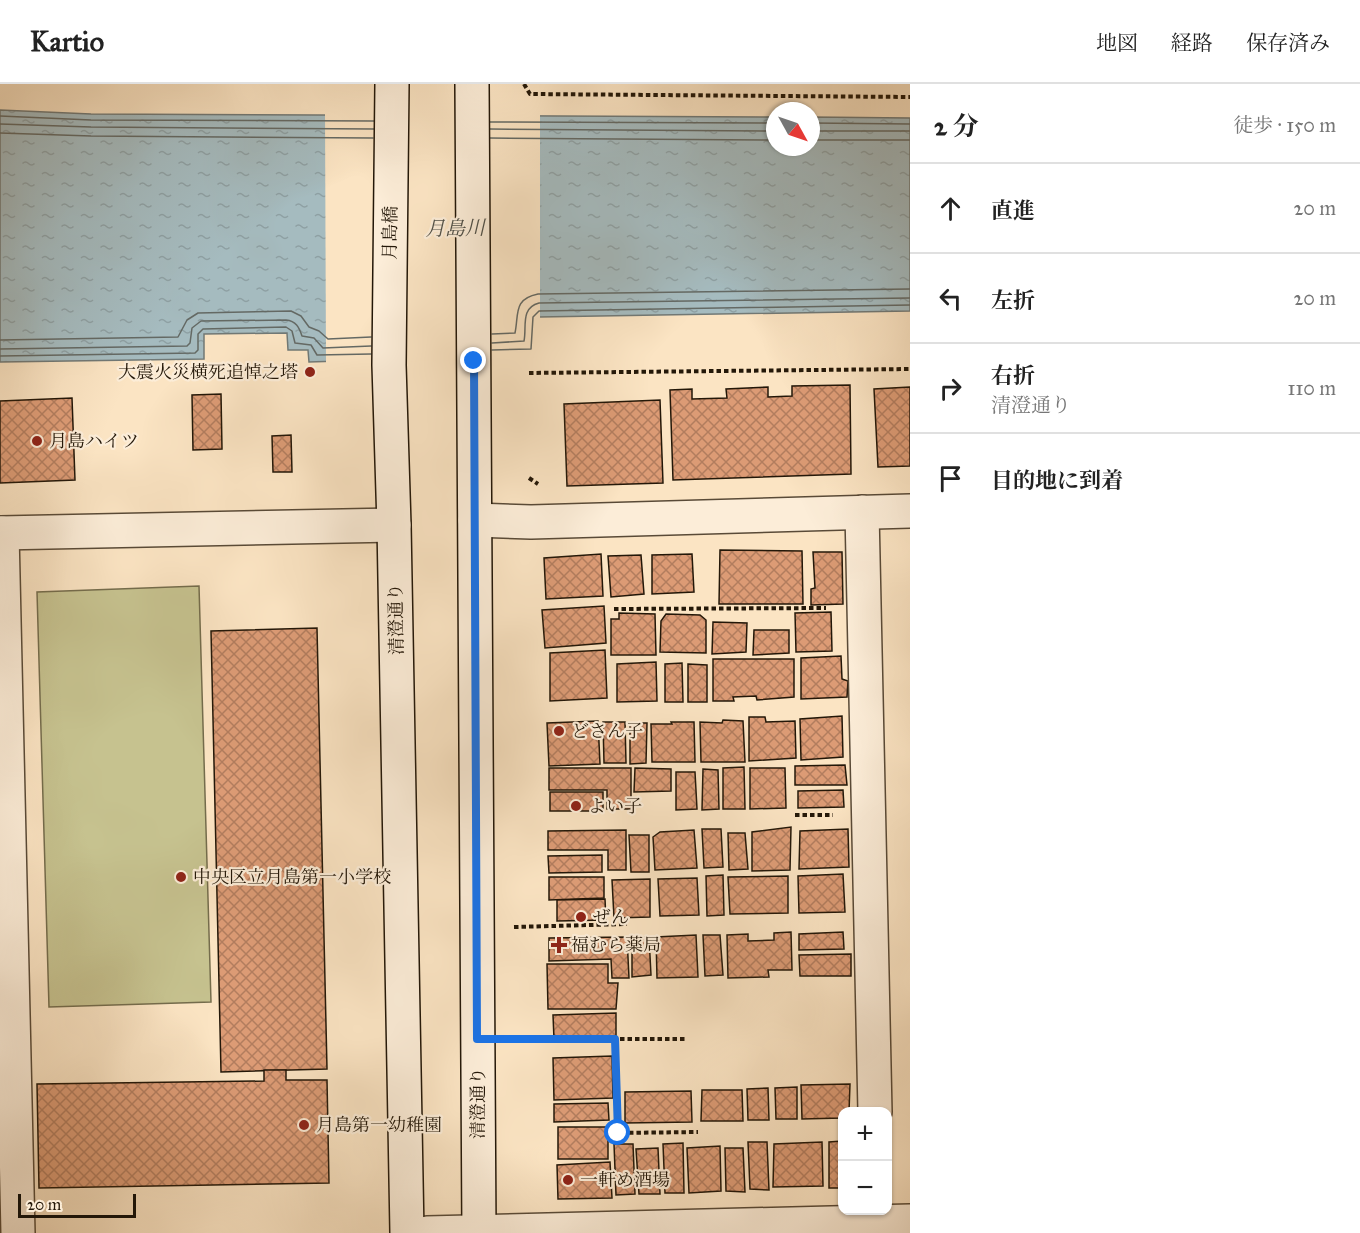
<!DOCTYPE html>
<html lang="ja">
<head>
<meta charset="utf-8">
<style>
  body { margin:0; font-family:"IM FELL Great Primer","Noto Serif JP",serif; background:#f6f6f6; color:#222 }
  .controls { position:absolute; right:18px; bottom:18px; display:grid; overflow:hidden; border-radius:12px; box-shadow:0 2px 4px #0004 }
  .controls button { width:54px; height:54px; display:grid; place-items:center; padding:0; border:0; border-bottom:2px solid #e0e0e0; background:#fff; color:#222; font:30px sans-serif }
  .compass { position:absolute; left:766px; top:18px; width:54px; height:54px; border-radius:50%; background:#fff; box-shadow:0 2px 4px #0004; rotate:130deg }
  .scale { position:absolute; left:18px; bottom:15px; width:118px; box-sizing:border-box; padding-left:6px; border:3px solid #231708; border-top:0; font-size:16px; line-height:21px; white-space:nowrap; color:#231708; -webkit-text-stroke:4px #fcedd8; paint-order:stroke }
  .stop { position:absolute; width:18px; height:18px; margin:-14px; border:4px solid #1a73e8; border-radius:50%; background:#fff }
  .stop.end { background:#1a73e8; border-color:#fff; box-shadow:0 2px 6px #0008 }
  .list { margin:0; padding:0; list-style:none }
  h2 { display:flex; justify-content:space-between; align-items:center; height:78px; margin:0; padding:0 24px; font-size:26px }
  h2 small { font-size:20px; font-weight:400; color:#767676 }
  .list li { display:grid; grid-template-columns:39px 1fr auto; gap:18px; align-items:center; box-sizing:border-box; height:90px; padding:0 24px; border-top:2px solid #e0e0e0 }
  .list b { display:block; font-size:22px; white-space:nowrap }
  .list p { margin:0; font-size:20px; white-space:nowrap; color:#767676 }
  .list em { font-size:20px; font-style:normal; color:#767676 }
  .icon { flex:none; width:33px; height:33px; fill:none; stroke:currentColor; stroke-width:2; stroke-linecap:round; stroke-linejoin:round }
  .map { position:relative; flex:none; width:910px; height:1149px; overflow:hidden }
  header { display:flex; align-items:center; gap:36px; box-sizing:border-box; height:84px; padding:0 30px; background:#fff; border-bottom:2px solid #e0e0e0 }
  header strong { font-size:28px }
  nav { display:flex; gap:33px; margin-inline-start:auto; font-size:21px }
  main { display:flex }
  aside { flex:1; background:#fff }
  .map>svg:first-child { display:block }
</style>
</head>
<body>
<header>
<strong>Kartio</strong>
<nav><a>地図</a><a>経路</a><a>保存済み</a></nav>
</header>
<main>
<div class="map">
<svg width="910" height="1149" viewBox="0 0 910 1149">
  <defs>
    <pattern id="water-ripples" width="26" height="14" patternUnits="userSpaceOnUse" patternTransform="scale(1.5)"><rect width="26" height="14" fill="#a5bbbf"/><path d="M2 4q2-2 4 0t4 0M15 11q2-2 4 0t4 0" fill="none" stroke="#8ea0a3"/></pattern>
    <pattern id="building-cross-hatch" width="8" height="8" patternUnits="userSpaceOnUse" patternTransform="scale(1.5)"><rect width="8" height="8" fill="#dc9b75"/><path d="M0 0l8 8M0 8l8-8" fill="none" stroke="#b27d5e"/></pattern>
  </defs>
  <rect width="100%" height="100%" fill="#fbe4c3"/>
  <filter id="stains"><feTurbulence type="fractalNoise" baseFrequency=".00333" numOctaves="4"/><feColorMatrix values="0 0 0 0 .2 0 0 0 0 .09 0 0 0 0 .02 0 0 0 .5 -.17"/></filter>
  <radialGradient id="worn" r=".72"><stop offset=".6" stop-color="#630" stop-opacity="0"/><stop offset="1" stop-color="#630" stop-opacity=".3"/></radialGradient>
  <!-- grass -->
  <polygon fill="#c6c28f" stroke="#746c4c" stroke-width="1.5" points="199,502 211,918 49,923 37,508"/>
  <!-- water -->
  <polygon fill="url(#water-ripples)" stroke="#717976" stroke-width="1.5" points="0,26 91,30 775,33 775,63 811,63 811,33 910,34 910,227 539,233 538,271 309,278 308,266 288,266 287,249 204,250 204,275 0,278"/>
  <!-- pier -->
  <polygon fill="#fbe4c3" points="325,28 540,29 540,273 326,280"/>
  <g fill="none" stroke-linecap="round" stroke-linejoin="round">
    <!-- shore -->
    <g stroke="#646964" stroke-width="1.5">
      <polyline points="0,32 91,36 374,37"/>
      <polyline points="490,38 775,39"/>
      <polyline points="811,39 910,40"/>
      <polyline points="0,40 91,43 374,45"/>
      <polyline points="490,45 775,47"/>
      <polyline points="811,47 910,47"/>
      <polyline points="0,49 91,52 373,54"/>
      <polyline points="490,54 775,56"/>
      <polyline points="811,56 910,56"/>
      <path d="M492,250L515,249C519,230 513,215 538,210L910,205"/>
      <polyline points="0,256 178,253 187,236 198,229 291,227 301,232 309,243 319,247 328,255 371,253"/>
      <path d="M492,259L524,257C527,243 520,224 539,219L910,214"/>
      <path d="M0,265L187,262L190,259L192,244L201,237L286,236C296,237 299,243 302,252L314,254L323,264L371,262"/>
      <polyline points="492,266 531,265 533,233 539,227 910,221"/>
      <polyline points="0,272 195,269 198,266 198,250 203,245 286,243 292,247 295,259 311,261 317,271 371,270"/>
    </g>
  </g>
  <!-- building -->
  <g fill="url(#building-cross-hatch)" stroke="#231708" stroke-width="1.5">
    <polygon points="850,301 851,390 673,396 670,306 692,305 692,315 727,314 726,305 768,303 768,313 792,312 792,302"/>
    <polygon points="910,303 910,382 878,383 874,305"/>
    <polygon points="221,310 222,365 193,366 192,311"/>
    <polygon points="72,314 75,396 0,399 0,317"/>
    <polygon points="660,316 663,399 567,402 564,320"/>
    <polygon points="291,351 292,388 273,388 272,352"/>
    <polygon points="720,466 802,467 803,520 719,520"/>
    <polygon points="813,468 842,468 843,520 811,521 811,505 815,504"/>
    <polygon points="601,470 603,512 546,515 544,474"/>
    <polygon points="692,470 694,508 652,510 652,471"/>
    <polygon points="641,471 644,510 611,513 608,472"/>
    <polygon points="604,522 606,559 545,564 542,526"/>
    <polygon points="831,528 832,567 796,568 795,529"/>
    <polygon points="619,529 655,530 656,571 611,571 611,535 619,535"/>
    <polygon points="666,530 700,531 706,536 706,569 660,568 661,537"/>
    <polygon points="713,538 747,539 746,568 712,570"/>
    <polygon points="317,544 327,985 221,988 211,547"/>
    <polygon points="754,546 789,546 789,569 753,571"/>
    <polygon points="605,566 607,614 550,617 550,569"/>
    <polygon points="841,572 842,595 848,597 847,613 801,615 801,574"/>
    <polygon points="713,575 794,575 794,613 757,616 756,612 733,613 734,617 713,617"/>
    <polygon points="656,578 657,617 617,618 617,580"/>
    <polygon points="682,579 683,618 665,618 665,580"/>
    <polygon points="688,580 707,581 707,618 688,618"/>
    <polygon points="842,632 843,673 801,676 800,635"/>
    <polygon points="749,633 765,633 766,638 795,637 796,674 749,677"/>
    <polygon points="723,636 743,637 745,678 701,678 700,638 722,639"/>
    <polygon points="598,637 600,680 549,682 547,639"/>
    <polygon points="603,638 625,638 626,679 604,679"/>
    <polygon points="671,638 694,638 695,678 652,678 651,640 672,640"/>
    <polygon points="630,639 647,639 646,679 630,680"/>
    <polygon points="845,681 847,701 795,701 795,682"/>
    <polygon points="744,683 745,725 723,725 723,684"/>
    <polygon points="549,684 631,684 631,725 607,725 607,706 549,706"/>
    <polygon points="635,684 671,685 671,707 634,708"/>
    <polygon points="750,684 785,684 786,724 750,725"/>
    <polygon points="703,685 718,686 719,725 702,726"/>
    <polygon points="676,688 695,688 697,725 676,726"/>
    <polygon points="843,706 844,723 798,724 798,707"/>
    <rect x="550" y="708" width="53" height="19"/>
    <polygon points="791,743 790,786 752,787 752,748"/>
    <polygon points="702,745 721,745 723,783 704,784"/>
    <polygon points="848,745 849,783 799,785 800,747"/>
    <polygon points="626,746 626,786 608,786 608,766 548,766 548,747"/>
    <polygon points="694,746 697,784 655,786 653,753 660,748"/>
    <polygon points="728,749 745,749 748,785 729,786"/>
    <polygon points="629,751 649,751 649,788 631,788"/>
    <polygon points="602,771 602,788 549,789 548,772"/>
    <polygon points="843,790 845,828 799,829 798,792"/>
    <polygon points="723,791 724,831 707,832 706,792"/>
    <polygon points="788,792 788,829 730,830 728,793"/>
    <polygon points="549,793 604,793 604,814 549,816"/>
    <polygon points="697,794 699,831 660,832 658,795"/>
    <polygon points="650,795 650,833 614,834 612,796"/>
    <polygon points="605,815 606,836 557,837 557,816"/>
    <polygon points="791,848 792,886 768,886 769,893 728,894 727,851 748,850 748,857 774,856 774,849"/>
    <polygon points="843,848 844,865 799,866 799,850"/>
    <polygon points="696,851 698,893 657,894 656,853"/>
    <polygon points="703,851 720,851 723,891 705,892"/>
    <polygon points="627,853 629,894 612,894 611,875 549,877 549,854"/>
    <polygon points="632,853 649,853 651,891 632,893"/>
    <polygon points="851,870 851,892 800,892 799,871"/>
    <polygon points="547,880 608,880 608,899 618,899 616,925 548,925"/>
    <polygon points="616,929 616,953 554,955 553,931"/>
    <polygon points="612,972 613,1014 554,1016 553,974"/>
    <polygon points="264,986 286,986 286,996 327,996 329,1099 39,1104 37,1000 264,997"/>
    <polygon points="850,1000 849,1028 842,1028 842,1034 802,1035 801,1001"/>
    <polygon points="797,1003 797,1035 776,1035 775,1004"/>
    <polygon points="768,1004 769,1036 748,1036 747,1005"/>
    <polygon points="702,1006 742,1006 743,1037 701,1037"/>
    <polygon points="691,1007 692,1038 625,1039 625,1008"/>
    <polygon points="608,1019 609,1036 554,1038 554,1020"/>
    <rect x="558" y="1043" width="50" height="32"/>
    <polygon points="842,1057 842,1104 829,1104 829,1058"/>
    <polygon points="748,1058 767,1058 769,1106 750,1105"/>
    <polygon points="822,1058 823,1102 773,1103 774,1060"/>
    <polygon points="683,1059 684,1109 665,1109 663,1060"/>
    <polygon points="614,1060 633,1060 635,1110 616,1111"/>
    <polygon points="720,1062 721,1107 689,1109 687,1064"/>
    <polygon points="658,1064 660,1110 639,1110 636,1065"/>
    <polygon points="725,1064 743,1064 745,1108 726,1107"/>
    <polygon points="610,1078 612,1114 558,1115 557,1081"/>
  </g>
  <g fill="none" stroke-linecap="round" stroke-linejoin="round">
    <!-- minor casing -->
    <g stroke="#594a37" stroke-width="36">
      <g id="minor">
        <polyline points="862,428 875,1028"/>
        <polyline points="0,449 394,441"/>
        <polyline points="2,449 18,1149"/>
        <polyline points="427,1149 910,1137"/>
      </g>
    </g>
    <!-- tertiary casing -->
    <g stroke="#594a37" stroke-width="36">
      <polyline id="tertiary" points="475,436 531,438 910,427"/>
    </g>
    <!-- secondary casing -->
    <g stroke="#231708" stroke-width="36">
      <g id="secondary">
        <polyline points="392,0 389,281 394,441 407,1149"/>
        <polyline points="472,0 479,1149"/>
      </g>
    </g>
    <!-- path -->
    <g stroke="#231708" stroke-width="4" stroke-dasharray="4.5 3" stroke-linecap="butt">
      <polyline points="524,0 530,10 910,13"/>
      <polyline points="529,289 910,285"/>
      <polyline points="529,394 538,400"/>
      <polyline points="614,525 826,524"/>
      <polyline points="795,731 833,731"/>
      <polyline points="514,843 627,840"/>
      <polyline points="515,955 686,955"/>
      <polyline points="615,955 618,1049 698,1048"/>
    </g>
    <!-- minor -->
    <use href="#minor" stroke="#fcedd8" stroke-width="33"/>
    <!-- tertiary -->
    <use href="#tertiary" stroke="#fcedd8" stroke-width="33"/>
    <!-- secondary -->
    <use href="#secondary" stroke="#fcedd8" stroke-width="33"/>
  </g>
  <g fill="none" stroke-linecap="round" stroke-linejoin="round">
    <!-- route -->
    <polyline stroke="#1a73e8" stroke-width="8" points="474,277 477,955 615,955 618,1049"/>
  </g>
  <!-- markers -->
  <g fill="#8f2418" stroke="#fcedd8" stroke-width="2">
    <circle cx="310" cy="288" r="6"/>
    <circle cx="37" cy="357" r="6"/>
    <circle cx="559" cy="647" r="6"/>
    <circle cx="576" cy="722" r="6"/>
    <circle cx="181" cy="793" r="6"/>
    <circle cx="581" cy="833" r="6"/>
    <path d="M556 852h6v6h6v6h-6v6h-6v-6h-6v-6h6z"/>
    <circle cx="304" cy="1041" r="6"/>
    <circle cx="568" cy="1096" r="6"/>
  </g>
  <g text-anchor="middle" stroke-width="4.5" stroke-linejoin="round" paint-order="stroke">
    <!-- street labels -->
    <g font-size="18" fill="#231708" stroke="#fcedd8">
      <text transform="translate(390 149) rotate(-89)" y="6">月島橋</text>
      <text transform="translate(396 535) rotate(-91)" y="6">清澄通り</text>
      <text transform="translate(478 1019) rotate(-90)" y="6">清澄通り</text>
    </g>
    <!-- poi labels -->
    <g font-size="18" fill="#231708" stroke="#fcedd8" text-anchor="start">
      <text x="298" y="294" text-anchor="end">大震火災横死追悼之塔</text>
      <text x="49" y="363">月島ハイツ</text>
      <text x="571" y="653">どさん子</text>
      <text x="588" y="728">よい子</text>
      <text x="193" y="799">中央区立月島第一小学校</text>
      <text x="593" y="839">ぜん</text>
      <text x="571" y="867">福むら薬局</text>
      <text x="316" y="1047">月島第一幼稚園</text>
      <text x="580" y="1102">一軒め酒場</text>
    </g>
    <!-- water labels -->
    <g font-size="20" font-style="italic" fill="#505048" stroke="#fcedd8">
      <text transform="translate(455 144) rotate(-1)" y="7">月島川</text>
    </g>
  </g>
  <rect width="100%" height="100%" filter="url(#stains)"/>
  <rect width="100%" height="100%" fill="url(#worn)"/>
</svg>
<div class="controls">
<button>+</button>
<button>−</button>
</div>
<svg class="compass" viewBox="-18 -18 36 36"><path d="M0-13l5 13h-10z" fill="#e53935"/><path d="M0 13l5-13h-10z" fill="#767676"/></svg>
<div class="scale">20 m</div>
<div class="stop" style="left:618px;top:1049px"></div>
<div class="stop end" style="left:474px;top:277px"></div>
</div>
<aside>
<h2>2 分<small>徒歩 · 150 m</small></h2>
<ul class="list">
<li><svg class="icon" aria-label="ahead" viewBox="0 0 24 24"><path d="M12 20V5M6 11l6-6 6 6"/></svg><div><b>直進</b></div><em>20 m</em></li>
<li><svg class="icon" aria-label="left" viewBox="0 0 24 24"><path d="M17 20v-9H6M10 6l-5 5 5 5"/></svg><div><b>左折</b></div><em>20 m</em></li>
<li><svg class="icon" aria-label="right" viewBox="0 0 24 24"><path d="M7 20v-9h11M14 6l5 5-5 5"/></svg><div><b>右折</b><p>清澄通り</p></div><em>110 m</em></li>
<li><svg class="icon" aria-label="arrive" viewBox="0 0 24 24"><path d="M6 21V4h12l-3 4 3 4H6"/></svg><div><b>目的地に到着</b></div></li>
</ul>
</aside>
</main>
</body>
</html>
